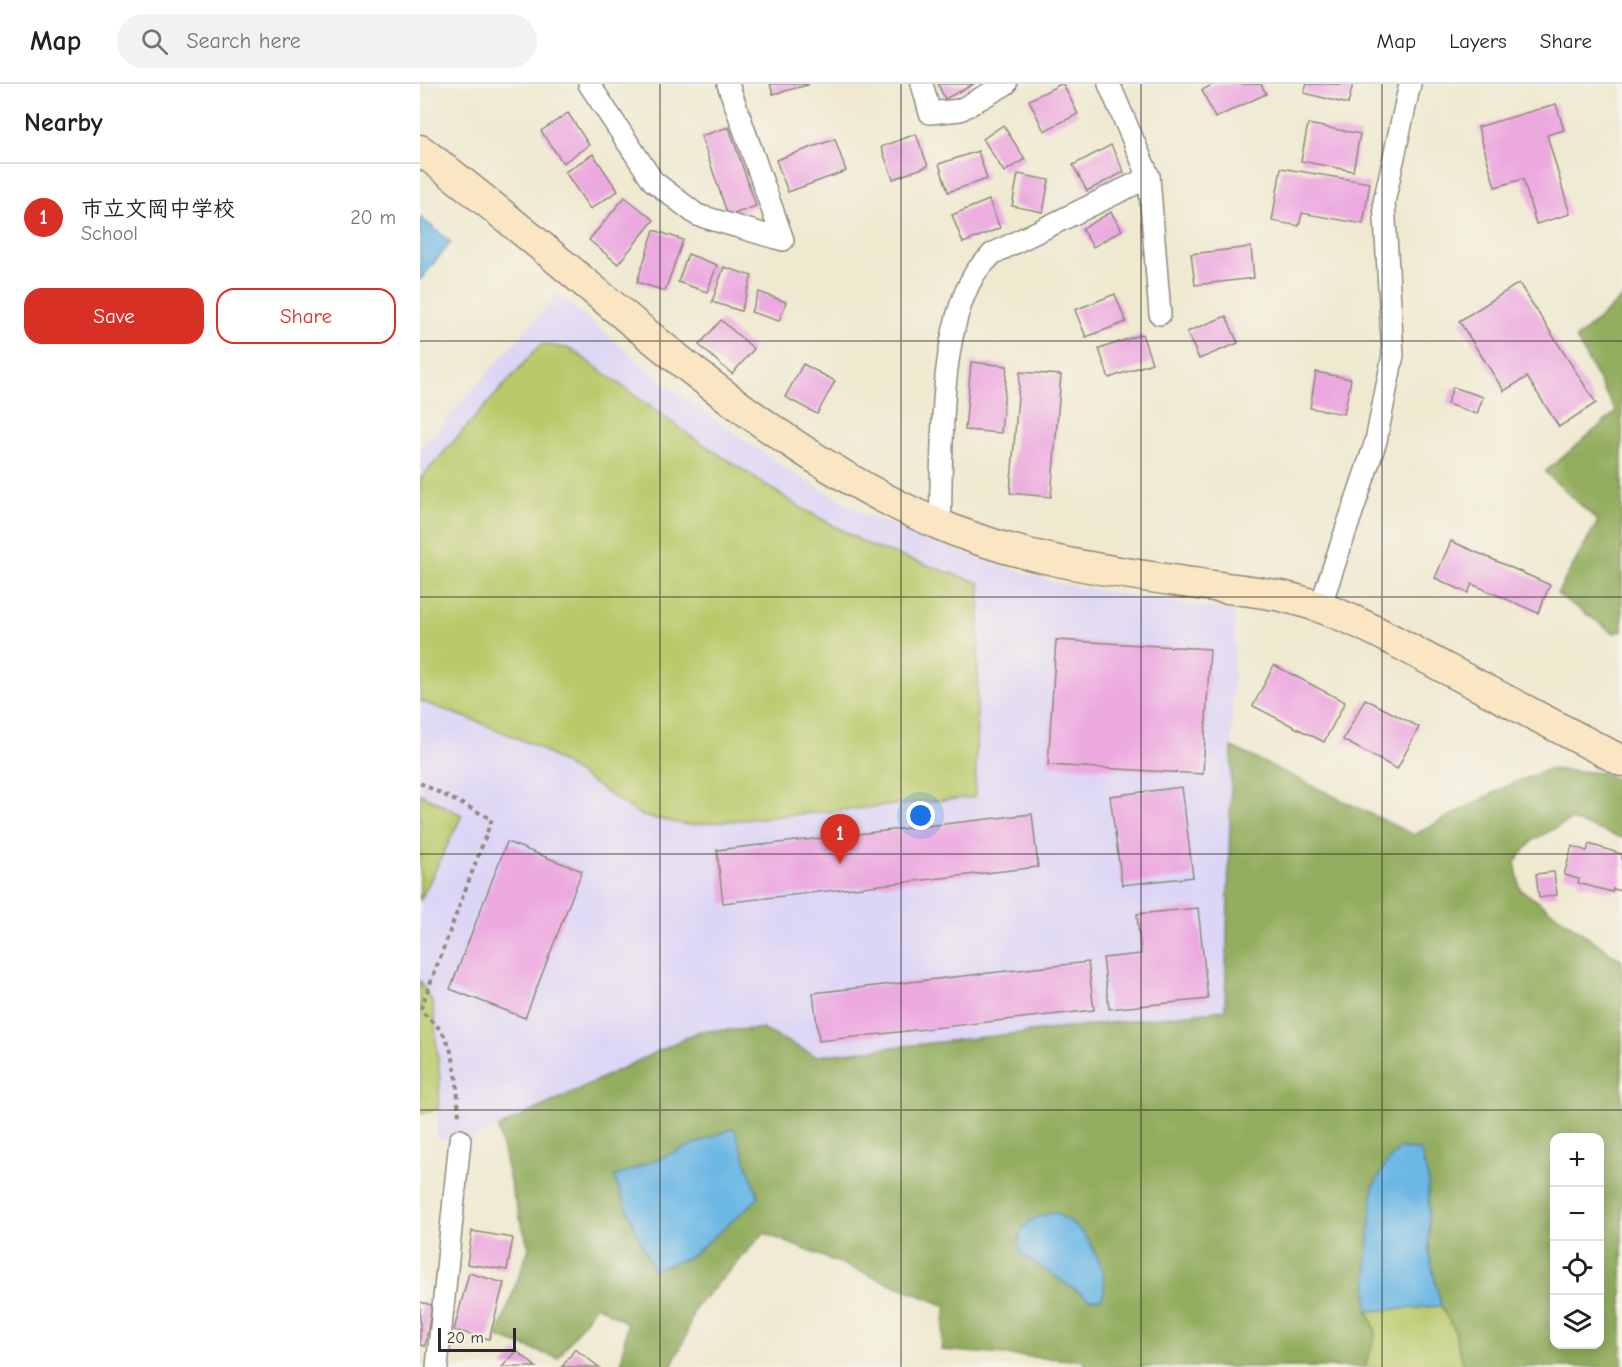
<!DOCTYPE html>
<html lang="en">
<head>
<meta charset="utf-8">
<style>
  body { margin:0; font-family:"Comic Neue","Klee One",sans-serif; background:#f2f2f2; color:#202124 }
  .controls { position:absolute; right:18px; bottom:18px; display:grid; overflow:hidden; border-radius:12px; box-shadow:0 3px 15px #0003 }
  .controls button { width:54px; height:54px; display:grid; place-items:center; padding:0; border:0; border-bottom:2px solid #e0e0e0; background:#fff; color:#202124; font:30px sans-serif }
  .scale { position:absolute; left:18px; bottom:15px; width:78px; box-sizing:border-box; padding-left:6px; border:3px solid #2b2b2b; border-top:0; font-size:16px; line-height:21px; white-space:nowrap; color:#2b2b2b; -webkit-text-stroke:4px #f7f3e8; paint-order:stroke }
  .you { position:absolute; left:501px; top:732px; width:21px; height:21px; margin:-15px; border:4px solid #fff; border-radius:50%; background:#1a73e8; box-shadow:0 0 0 9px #1a73e833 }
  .badge { display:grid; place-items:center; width:39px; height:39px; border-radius:50%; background:#d93025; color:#fff; font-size:20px; font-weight:700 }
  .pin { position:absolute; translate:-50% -50px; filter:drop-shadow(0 2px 3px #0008) }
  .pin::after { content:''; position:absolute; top:32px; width:21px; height:18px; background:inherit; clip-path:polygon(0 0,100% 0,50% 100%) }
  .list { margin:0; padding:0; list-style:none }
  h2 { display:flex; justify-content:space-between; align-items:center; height:78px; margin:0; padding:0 24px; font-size:26px }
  h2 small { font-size:20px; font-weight:400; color:#757577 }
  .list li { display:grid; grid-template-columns:39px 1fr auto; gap:18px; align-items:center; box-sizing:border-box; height:108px; padding:0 24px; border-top:2px solid #e0e0e0 }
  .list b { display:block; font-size:22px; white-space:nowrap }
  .list p { margin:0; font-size:20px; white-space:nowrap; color:#757577 }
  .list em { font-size:20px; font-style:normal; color:#757577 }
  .actions { display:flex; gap:12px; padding:18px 24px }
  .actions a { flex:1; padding:14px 0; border:2px solid #d93025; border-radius:18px; text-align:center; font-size:21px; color:#d93025 }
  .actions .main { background:#d93025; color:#fff }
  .icon { flex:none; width:33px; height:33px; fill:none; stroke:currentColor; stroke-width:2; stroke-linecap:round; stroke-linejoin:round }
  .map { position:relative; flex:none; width:1202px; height:1283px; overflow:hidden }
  header { display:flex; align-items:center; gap:36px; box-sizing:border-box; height:84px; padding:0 30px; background:#fff; border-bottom:2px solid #e0e0e0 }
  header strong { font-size:28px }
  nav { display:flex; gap:33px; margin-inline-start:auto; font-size:21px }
  .search { width:420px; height:54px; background:#f2f2f2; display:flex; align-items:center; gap:15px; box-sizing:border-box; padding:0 21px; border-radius:33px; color:#757577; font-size:22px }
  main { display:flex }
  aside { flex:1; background:#fff }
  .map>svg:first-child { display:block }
</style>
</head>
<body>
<header>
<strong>Map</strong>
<div class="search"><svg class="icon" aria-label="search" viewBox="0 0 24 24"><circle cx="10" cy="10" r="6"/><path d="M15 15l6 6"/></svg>Search here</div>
<nav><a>Map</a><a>Layers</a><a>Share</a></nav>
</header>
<main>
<aside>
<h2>Nearby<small></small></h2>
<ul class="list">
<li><span class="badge">1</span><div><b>市立文岡中学校</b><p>School</p></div><em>20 m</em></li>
</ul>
<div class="actions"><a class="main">Save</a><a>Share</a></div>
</aside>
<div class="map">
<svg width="1202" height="1283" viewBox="0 0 1202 1283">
  <rect width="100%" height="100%" fill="#f7f3e8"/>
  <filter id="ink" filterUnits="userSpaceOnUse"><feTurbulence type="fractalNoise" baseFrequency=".0167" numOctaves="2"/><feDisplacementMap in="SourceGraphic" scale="12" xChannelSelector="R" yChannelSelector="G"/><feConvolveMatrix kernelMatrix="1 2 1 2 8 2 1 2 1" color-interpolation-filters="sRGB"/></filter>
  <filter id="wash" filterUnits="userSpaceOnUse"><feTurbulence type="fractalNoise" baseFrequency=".008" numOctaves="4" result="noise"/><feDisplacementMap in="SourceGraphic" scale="24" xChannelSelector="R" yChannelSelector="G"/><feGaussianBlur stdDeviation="1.35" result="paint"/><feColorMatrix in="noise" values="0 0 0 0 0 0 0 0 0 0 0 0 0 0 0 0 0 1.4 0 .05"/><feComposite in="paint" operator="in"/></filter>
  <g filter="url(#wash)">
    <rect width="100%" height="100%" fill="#efe9d0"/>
    <!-- built -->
    <polygon fill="#ddd5f6" points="138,210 254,307 366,385 446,431 566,477 641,500 815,528 805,926 396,972 341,945 212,980 48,1057 16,1054 20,998 13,920 0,896 0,365"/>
    <!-- green -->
    <g fill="#bac96b" stroke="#727a4b" stroke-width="1.5">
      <polygon points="121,260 151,265 272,353 378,422 451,462 560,499 555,713 268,741 222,732 118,663 61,639 0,617 0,395"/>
      <polygon points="0,710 42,731 0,817"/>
      <polygon points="0,896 13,920 20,998 18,1025 0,1030"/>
      <polygon points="1021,1222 1034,1245 1044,1283 945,1283 956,1249 948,1227"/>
    </g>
    <!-- forest -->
    <g fill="#93ad5f" stroke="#5f6c45" stroke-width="1.5" fill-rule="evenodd">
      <polygon points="1202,214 1202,547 1194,549 1137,510 1178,437 1125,388 1196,328 1156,255"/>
      <path d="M812,663L994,751L1089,701L1129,685L1182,689L1202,698V754L1151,736L1114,755L1095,778L1100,805L1202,877V1283H1044L1034,1245L1021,1222L1009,1170L1008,1094L999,1066H979L948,1227L956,1249L945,1283H665V1277L521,1266L526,1222L344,1149L274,1225L266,1252L251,1283H201L207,1239L176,1221L138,1274L77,1253L109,1164L92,1107L78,1044L280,947L342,945L396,972L805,926ZM1134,1054H1180V1260H1134Z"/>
    </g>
    <!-- water -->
    <g fill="#6cb8e5" stroke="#4c7288" stroke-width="1.5">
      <polygon points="0,133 31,158 0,196"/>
      <polygon points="314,1044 339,1114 270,1173 233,1186 194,1093"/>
      <polygon points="979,1065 1000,1066 1008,1094 1009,1170 1021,1222 948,1227 947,1181 953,1103 966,1080"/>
      <path d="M637,1129C643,1134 651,1138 657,1143C671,1157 693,1195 681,1215H669L601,1170C593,1143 613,1130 637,1129Z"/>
    </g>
    <g id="blocks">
      <!-- building -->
      <g fill="#eca9e0">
        <polygon points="350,0 388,0 388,1 353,10"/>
        <polygon points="518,0 554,0 525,15"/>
        <polygon points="641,0 643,0 658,30 624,47 609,16"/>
        <polygon points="794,0 841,0 846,10 795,34 782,6"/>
        <polygon points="887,0 933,0 928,20 884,9"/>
        <polygon points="1136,20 1144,46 1127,51 1150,130 1116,140 1103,95 1075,103 1058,43"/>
        <polygon points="148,29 169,61 143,79 121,47"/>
        <polygon points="888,40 940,50 933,87 881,77"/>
        <polygon points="583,41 605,75 584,88 563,55"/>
        <polygon points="309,43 336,122 308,132 281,52"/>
        <polygon points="496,50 508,82 473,95 461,63"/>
        <polygon points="415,55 426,87 368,108 356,76"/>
        <polygon points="691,61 704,88 667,107 653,81"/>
        <polygon points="558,67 567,95 528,108 519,80"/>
        <polygon points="173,70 198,107 170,125 145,88"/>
        <polygon points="861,84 950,99 943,140 882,129 879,142 852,137"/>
        <polygon points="598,90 629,96 623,128 592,122"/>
        <polygon points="205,113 234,136 198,180 169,156"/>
        <polygon points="569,116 580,144 543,159 532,131"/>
        <polygon points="691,128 702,146 673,163 662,145"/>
        <polygon points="234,146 263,156 245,207 217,198"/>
        <polygon points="831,163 834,194 775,201 771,170"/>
        <polygon points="268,170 297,181 287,208 258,198"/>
        <polygon points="304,183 332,192 321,227 292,218"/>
        <polygon points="1099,199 1176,319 1139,343 1107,293 1084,307 1039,237"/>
        <polygon points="339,208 366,218 359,237 331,228"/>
        <polygon points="695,210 706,238 666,253 655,226"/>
        <polygon points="806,232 818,259 779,275 767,248"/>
        <polygon points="301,236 334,265 312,290 279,261"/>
        <polygon points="722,250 732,279 689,294 679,265"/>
        <polygon points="551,278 587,282 581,349 545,346"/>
        <polygon points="383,280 415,297 397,330 365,313"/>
        <polygon points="600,288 641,291 631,413 590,409"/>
        <polygon points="896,288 931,295 924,330 890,324"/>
        <polygon points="1033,303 1063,313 1057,330 1027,320"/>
        <polygon points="1031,457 1130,501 1118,529 1052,500 1048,509 1015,494"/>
        <polygon points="636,556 790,565 783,690 628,681"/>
        <polygon points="854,581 925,618 904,658 833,622"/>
        <polygon points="945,615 999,643 977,685 923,656"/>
        <polygon points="762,703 773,793 702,801 690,712"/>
        <polygon points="612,730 618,783 303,819 297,766"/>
        <polygon points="87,758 162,787 105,934 30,905"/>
        <polygon points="1169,760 1202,770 1202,807 1193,805 1192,808 1158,799 1159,795 1144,791 1152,762 1167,767"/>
        <polygon points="1134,788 1137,811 1119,814 1116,790"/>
        <polygon points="778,824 788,915 689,925 683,874 721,870 717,830"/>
        <polygon points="668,878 674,926 399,957 393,909"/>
        <polygon points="52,1147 93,1154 87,1186 47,1180"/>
        <polygon points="49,1189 84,1199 69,1255 34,1246"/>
        <polygon points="0,1218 12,1221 5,1262 0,1261"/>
        <polygon points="155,1265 179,1283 142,1283"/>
        <polygon points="97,1267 116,1283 82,1283"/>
      </g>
    </g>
  </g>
  <g filter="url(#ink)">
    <use href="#blocks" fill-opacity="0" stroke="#8d8a7e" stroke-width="1.5"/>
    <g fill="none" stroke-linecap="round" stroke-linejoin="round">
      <!-- street casing -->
      <g stroke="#8d8a7e" stroke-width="24">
        <g id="street">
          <polyline points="169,0 233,97 277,131 363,156 308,0"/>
          <polyline points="502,0 510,29 540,26 586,0"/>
          <polyline points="689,0 729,93 740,230"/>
          <path d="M520,441C523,368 517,254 554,191C558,183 567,177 572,170L729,93"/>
          <polyline points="900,523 956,357 973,271 964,118 990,0"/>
          <polyline points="17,1283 40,1056"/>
        </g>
      </g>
      <!-- secondary casing -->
      <g stroke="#8d8a7e" stroke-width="33">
        <path id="secondary" d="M0,66C169,191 324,356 518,440C603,477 696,488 786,501C811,505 837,507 861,512C918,524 969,554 1019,581C1080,613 1141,645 1202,677"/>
      </g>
      <!-- path -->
      <path stroke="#8d8a7e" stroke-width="4" stroke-dasharray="4.5 4.5" stroke-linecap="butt" d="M0,699L72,735L1,924C6,935 15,938 22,948C38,973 37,1005 39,1034"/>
      <!-- street -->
      <use href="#street" stroke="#fff" stroke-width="21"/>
      <!-- secondary -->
      <use href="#secondary" stroke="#fbe6c4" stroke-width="30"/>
    </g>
  </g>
  <!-- grid -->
  <path fill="none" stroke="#2b2b2b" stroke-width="1.5" stroke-opacity="0.55" d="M240,0V1283M481,0V1283M721,0V1283M962,0V1283M0,257H1202M0,513H1202M0,770H1202M0,1026H1202"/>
</svg>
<div class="controls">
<button>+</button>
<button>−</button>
<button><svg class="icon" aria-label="locate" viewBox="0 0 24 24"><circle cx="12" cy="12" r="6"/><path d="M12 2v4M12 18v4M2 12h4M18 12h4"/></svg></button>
<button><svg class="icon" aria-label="layers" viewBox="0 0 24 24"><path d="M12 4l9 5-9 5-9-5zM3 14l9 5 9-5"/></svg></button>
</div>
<div class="scale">20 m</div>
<div class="you"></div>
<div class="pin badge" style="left:420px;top:780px">1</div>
</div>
</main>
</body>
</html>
